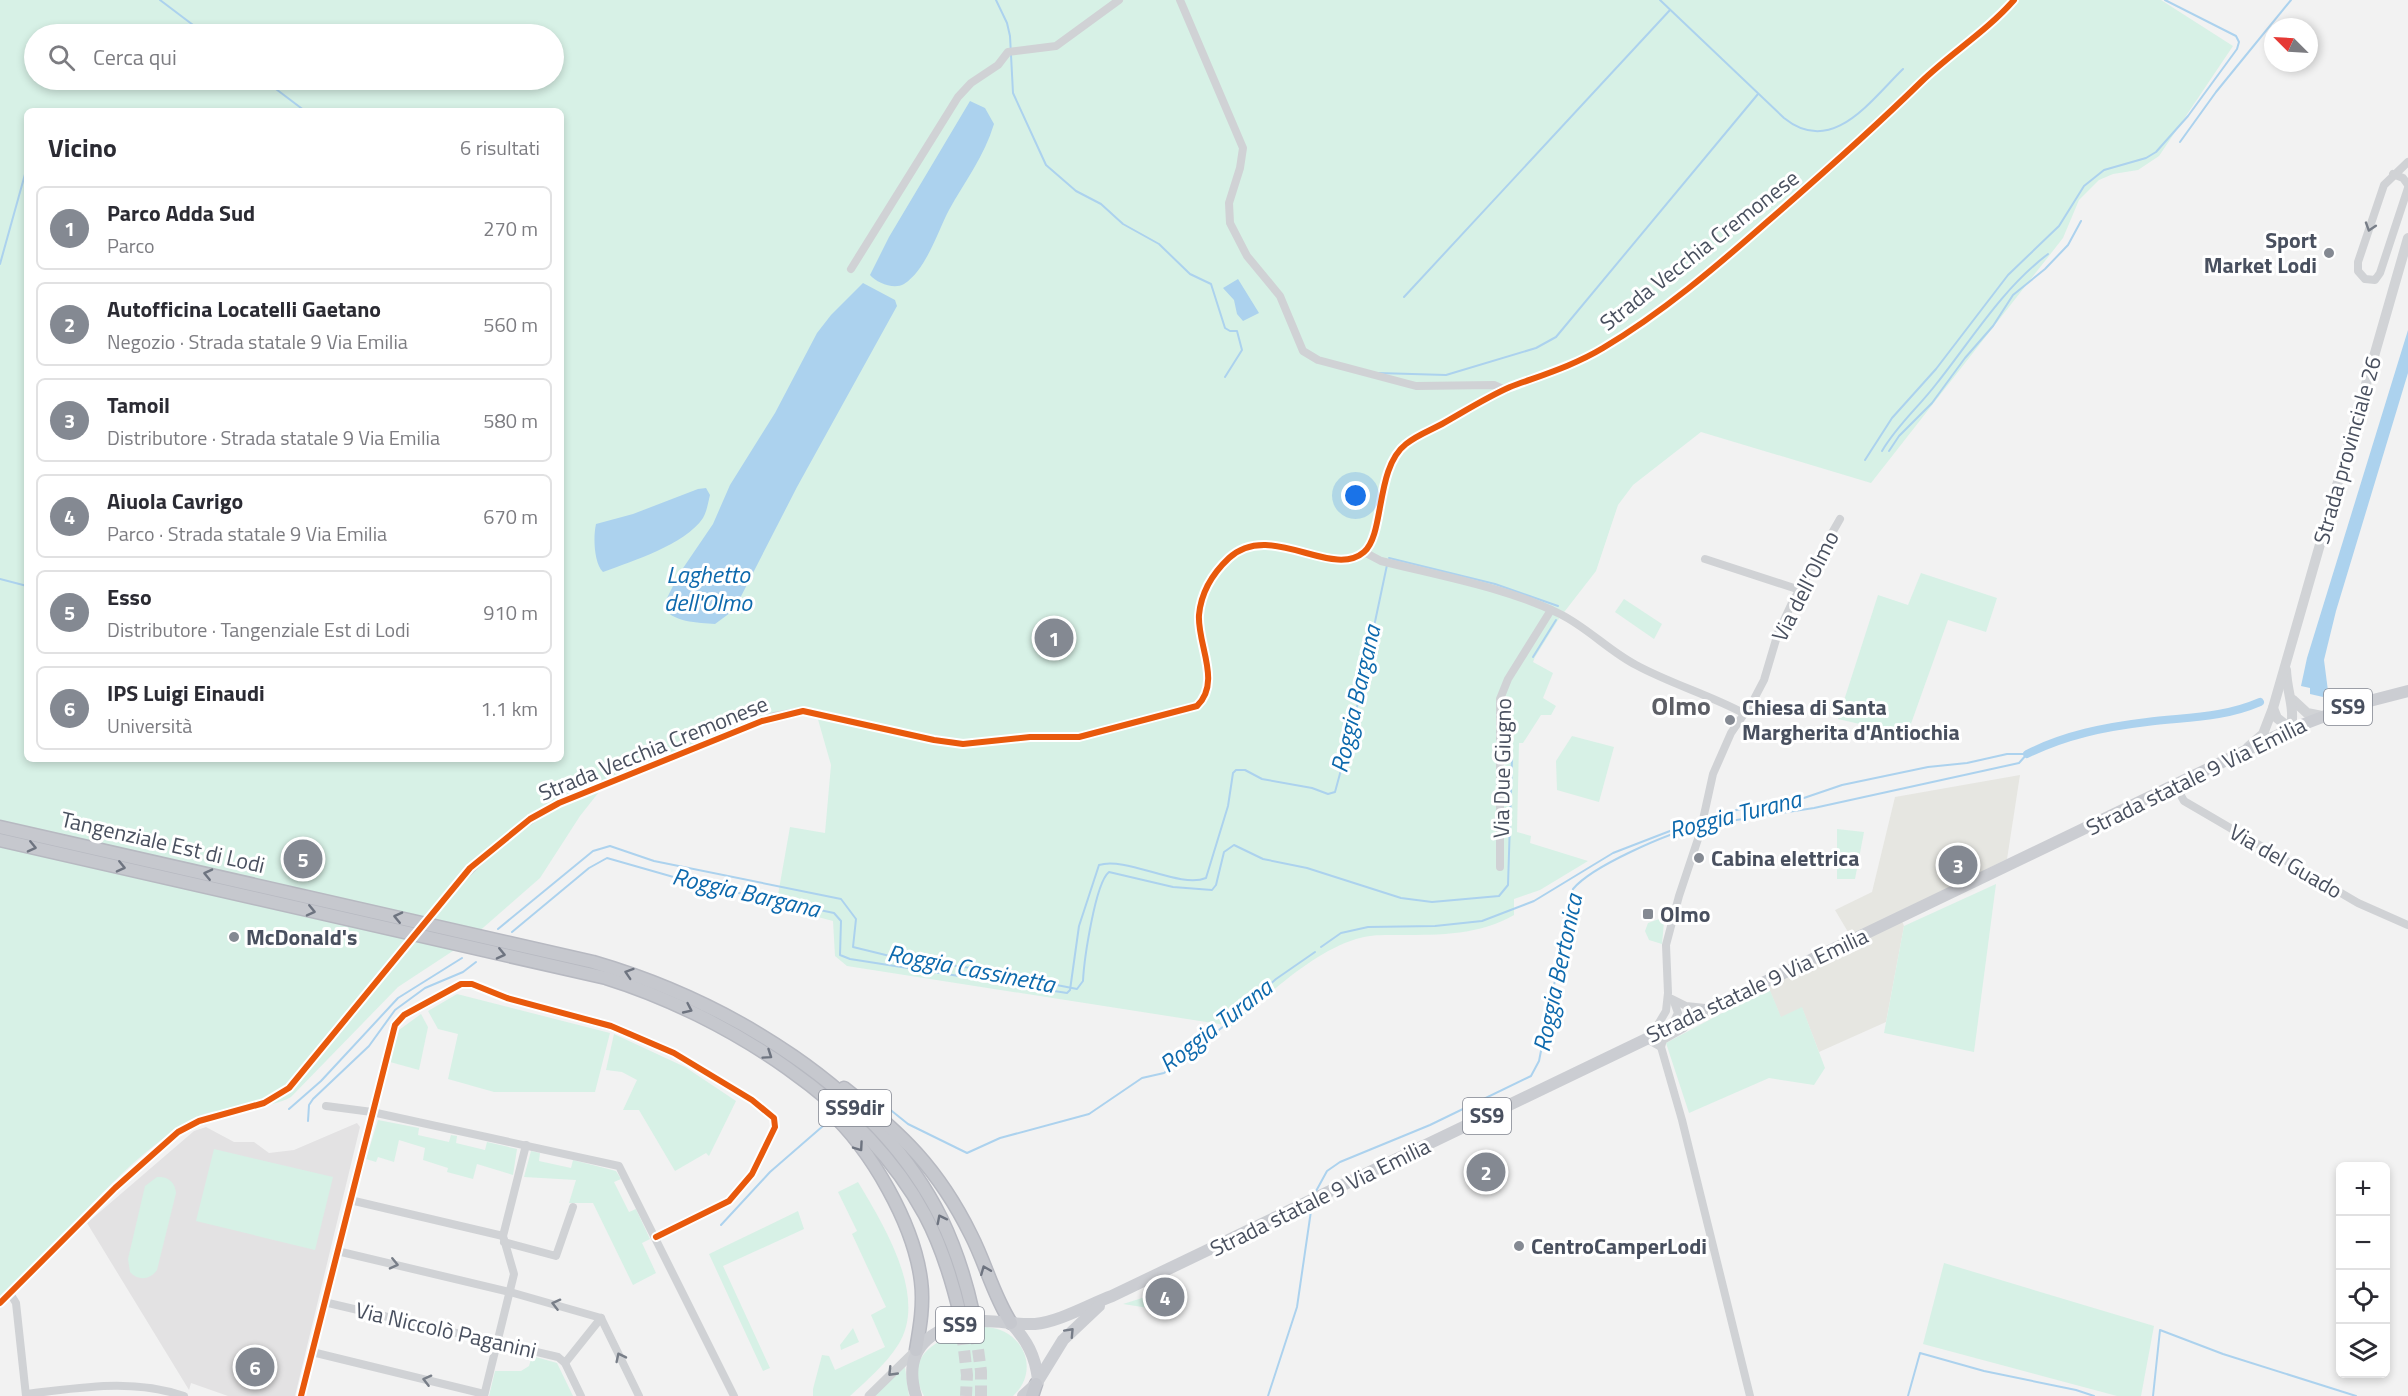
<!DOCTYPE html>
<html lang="it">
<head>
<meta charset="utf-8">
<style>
  body { margin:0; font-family:"Titillium Web",sans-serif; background:#f2f2f3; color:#2b2b33 }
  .controls { position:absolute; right:18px; bottom:18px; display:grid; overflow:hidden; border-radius:9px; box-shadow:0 3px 9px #0003 }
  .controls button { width:54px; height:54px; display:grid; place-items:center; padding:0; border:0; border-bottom:2px solid #e1e1e2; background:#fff; color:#2b2b33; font:30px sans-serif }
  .compass { position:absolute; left:2264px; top:18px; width:54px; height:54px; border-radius:50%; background:#fff; box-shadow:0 3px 9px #0003; rotate:294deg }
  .you { position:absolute; left:1356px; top:496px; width:21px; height:21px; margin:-15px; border:4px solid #fff; border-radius:50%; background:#1a73e8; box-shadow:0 0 0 9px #1a73e833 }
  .badge { display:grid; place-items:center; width:39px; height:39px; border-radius:50%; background:#848992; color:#fff; font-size:20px; font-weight:700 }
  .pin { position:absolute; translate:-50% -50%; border:3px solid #fff; box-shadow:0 2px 6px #0006 }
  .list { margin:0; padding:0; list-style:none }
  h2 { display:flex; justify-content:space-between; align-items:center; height:78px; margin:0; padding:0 24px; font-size:26px }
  h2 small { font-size:20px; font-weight:400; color:#7c7c81 }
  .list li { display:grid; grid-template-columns:39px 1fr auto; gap:18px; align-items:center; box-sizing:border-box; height:84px; margin:0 12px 12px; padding:0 12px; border:2px solid #e1e1e2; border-radius:9px }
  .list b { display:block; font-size:22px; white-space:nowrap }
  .list p { margin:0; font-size:20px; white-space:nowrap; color:#7c7c81 }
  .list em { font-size:20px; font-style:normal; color:#7c7c81 }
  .icon { flex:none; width:33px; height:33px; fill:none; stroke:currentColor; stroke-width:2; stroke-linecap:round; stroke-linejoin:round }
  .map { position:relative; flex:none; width:2408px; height:1396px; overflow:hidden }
  .search { position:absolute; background:#fff; box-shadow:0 3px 9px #0003; left:24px; top:24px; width:540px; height:66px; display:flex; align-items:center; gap:15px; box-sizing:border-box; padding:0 21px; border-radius:33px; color:#7c7c81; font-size:22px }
  .panel { position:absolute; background:#fff; box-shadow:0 3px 9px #0003; left:24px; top:108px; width:540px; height:654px; border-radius:9px }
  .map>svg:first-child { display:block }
</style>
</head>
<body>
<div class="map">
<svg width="2408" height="1396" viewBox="0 0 2408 1396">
  <rect width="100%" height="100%" fill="#f2f2f2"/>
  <!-- commercial -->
  <g fill="#e6e6e1">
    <polygon points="2020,775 2007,859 1851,937 1835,910 1872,892 1895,797"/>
    <polygon points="1902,921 1904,926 1886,1022 1819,1052 1802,1008 1781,1018 1767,984"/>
  </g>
  <!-- education -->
  <polygon fill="#e3e2e3" points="357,1123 360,1127 295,1396 228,1396 191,1383 189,1390 87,1223 194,1131 206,1127 234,1142 254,1142 269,1153 294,1150"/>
  <!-- green -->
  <g fill="#d7f1e6" fill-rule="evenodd">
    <path d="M0,0H2161L2233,46L2159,156L2138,170L2113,174L2099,180L2079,200L2063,238L1871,483L1701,432L1633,485L1618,505L1596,571L1558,620L1535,657L1533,662L1553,673L1543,698L1556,706L1551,715H1541L1523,743H1519L1517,832L1531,836L1530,843L1588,861L1540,890L1514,899V915C1480,935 1440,935 1402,935C1386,935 1371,934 1356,939C1311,953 1267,996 1232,1026L847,966L835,956L833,921L776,906L790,827L825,833L831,765L815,709L778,711L606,783L580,816L540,878L468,941L398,987L291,1097C259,1114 219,1102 189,1121C115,1166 65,1241 0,1296ZM34,34H554V80H34ZM27,111H561V759H27Z"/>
    <polygon points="1921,573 1997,598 1986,632 1948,620 1907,735 1838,719 1878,595 1908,605"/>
    <polygon points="1624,599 1662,624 1654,639 1615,612"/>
    <polygon points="1572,736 1614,747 1599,802 1557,790 1556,761"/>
    <polygon points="1837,829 1864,832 1855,879 1837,879"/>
    <polygon points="1996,884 1974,1052 1884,1033 1904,926"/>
    <polygon points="1659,919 1664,922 1662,944 1649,940 1645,931 1648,923"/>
    <polygon points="1769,988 1781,1017 1802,1007 1825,1068 1814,1085 1769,1078 1689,1113 1666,1043"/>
    <polygon points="457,994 610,1033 595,1092 494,1092 448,1079 458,1034 438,1029 428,1011"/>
    <polygon points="421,1014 428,1027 419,1070 390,1062 399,1030"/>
    <polygon points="614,1034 685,1067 736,1101 709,1156 706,1153 675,1171 639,1110 623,1110 637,1080 622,1072 606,1070"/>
    <polygon points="378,1120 419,1128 418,1135 449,1142 451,1135 457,1136 456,1143 485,1150 487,1142 517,1149 513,1175 477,1164 473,1179 447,1172 448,1168 423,1160 425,1148 399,1140 394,1162 378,1157 376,1162 366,1159"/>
    <polygon points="214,1149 333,1177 315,1250 196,1221"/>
    <polygon points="531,1151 540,1153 539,1161 571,1168 573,1160 616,1171 621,1179 614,1182 629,1212 636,1209 650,1239 642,1243 656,1273 633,1285 593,1203 569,1203 576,1180 524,1177"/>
    <path d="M157,1177C168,1176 175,1182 176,1193L157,1270C150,1280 138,1281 130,1272L128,1259L145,1186Z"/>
    <path d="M858,1182C883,1224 929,1297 898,1345C886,1364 866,1381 850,1396H813V1389L822,1355L829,1356L835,1370L885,1347L871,1315L886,1307L852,1234L857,1231L838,1192Z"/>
    <polygon points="798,1211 804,1229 723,1266 770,1368 763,1371 709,1254"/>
    <polygon points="1944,1263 2154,1326 2141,1396 2117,1396 1923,1344"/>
    <polygon points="1171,1289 1185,1293 1181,1313 1123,1304"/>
    <path d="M987,1327C1023,1330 1041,1370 1013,1396H924C898,1349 952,1332 987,1327Z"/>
    <polygon points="853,1328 859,1342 841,1350 840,1345"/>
    <polygon points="532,1356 557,1363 573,1396 489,1396 495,1371 521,1371 529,1366"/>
    <polygon points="905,1367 909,1396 876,1396 876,1394"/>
  </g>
  <!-- water -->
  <g fill="#acd2ee">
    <path d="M970,101L985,108L994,124C984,157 965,181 949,210C937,233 926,270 904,284C894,290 877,283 870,275L889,237Z"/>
    <polygon points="1238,279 1259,313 1243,321 1237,314 1234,300 1223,288"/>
    <path d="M863,283L895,300L897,306L797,487L734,610L715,624C699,623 670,622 663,606L679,574L713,524L730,485L775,413L817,333L831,315Z"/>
    <polygon points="2408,330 2408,373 2336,611 2324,660 2328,691 2325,691 2323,697 2310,694 2310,688 2301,686 2307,658"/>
    <path d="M706,488L710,495C708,503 707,511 703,518C685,545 632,561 603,572C594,563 593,537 596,524L633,514L698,489Z"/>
  </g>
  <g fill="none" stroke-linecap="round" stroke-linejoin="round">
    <!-- stream -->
    <g stroke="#acd2ee" stroke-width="2">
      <polyline points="160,0 205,34"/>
      <polyline points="996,0 1007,23 1010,36 1013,93 1046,165 1076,191 1101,204 1123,224 1159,244 1190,274 1211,284 1225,328 1230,331 1237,331 1242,350 1225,377"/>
      <path d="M1660,0L1784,118C1832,157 1870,101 1903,69"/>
      <polyline points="264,80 305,111"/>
      <polyline points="2180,142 2216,92 2291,0"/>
      <polyline points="0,264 27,167"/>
      <polyline points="1404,297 1670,10"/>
      <polyline points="1378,373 1446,375 1536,348 1556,337 1758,94"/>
      <path d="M1882,451C1898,424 1918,408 1937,383C1972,339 2002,289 2048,254"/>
      <polyline points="1889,451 1899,436 1932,403 1965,358 1993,326 2013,295 2045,269 2068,245 2081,221"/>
      <polyline points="1865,460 1892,418 1936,369 2008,275 2059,226 2084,186 2104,170 2146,158 2156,152 2188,116 2237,49 2239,42 2236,36 2165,0"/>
      <polyline points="1389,558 1495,584 1558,606"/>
      <polyline points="0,579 27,586"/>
      <polyline points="1533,657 1556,620"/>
      <polyline points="1706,818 1752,806 1798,800 1842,785 1928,767 1967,763 2007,754 2026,754"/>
      <polyline points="1704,825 1814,808 2019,763 2027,754"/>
      <path d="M498,929L593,851L610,846L654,861L841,899L856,919L853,947L898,958L971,968L1077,989L1083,981C1084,961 1095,883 1109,872L1173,887L1212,890L1216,885L1224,852L1234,845L1263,859L1307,868L1401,898L1432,902L1499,896L1508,885L1512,759"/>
      <path d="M512,932L589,868L607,858L705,886L834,913L841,921L840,955L850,959L1067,993L1070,990L1079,926L1099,865C1126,856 1180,889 1206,878L1228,806L1233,773L1236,770H1245L1262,779L1312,788L1328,794L1335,792L1353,726L1387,565"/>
      <polyline points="1321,947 1341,933 1368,927 1435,926 1482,921 1534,901 1613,853 1701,819"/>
      <polyline points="857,1091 867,1091 908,1124 967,1153 1000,1138 1089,1114 1142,1078 1164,1073 1224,1026 1276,979 1315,952"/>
      <polyline points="289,1109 321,1081 398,998 462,958"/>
      <polyline points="308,1121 309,1105 313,1099 369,1046 395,1010 425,988 463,972 476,962"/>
      <path d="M1315,1193L1327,1171L1340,1162L1430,1125L1531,1076L1539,1061L1573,889C1592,866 1668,833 1699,826"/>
      <polyline points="721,1225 770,1172 831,1119"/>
      <polyline points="1268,1396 1297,1307 1312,1204"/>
      <polyline points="1908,1396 1920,1353 1984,1371 2076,1390 2094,1396"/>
      <polyline points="2153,1396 2160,1330 2223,1354 2356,1396"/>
    </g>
    <!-- canal -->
    <path stroke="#acd2ee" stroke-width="8" d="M2027,754C2065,735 2105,727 2147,722C2187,717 2223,718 2260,702"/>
    <!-- trunk-tunnel -->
    <g stroke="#d0d2d5" stroke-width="12" stroke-dasharray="12 6" stroke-linecap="butt">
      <polyline points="973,1314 981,1371 981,1396"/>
      <polyline points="960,1315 967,1375 966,1396"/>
    </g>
    <!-- trunk casing -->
    <g stroke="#b7b9c1" stroke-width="15">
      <g id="trunk">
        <path d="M0,827L593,962C727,1001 877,1089 941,1218C956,1249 966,1281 973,1313"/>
        <path d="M0,840L606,978C725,1015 865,1103 925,1215C942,1247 952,1280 960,1314"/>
        <path d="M844,1088C902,1134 938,1168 971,1235C986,1264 993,1295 1011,1323"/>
        <path d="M828,1110C871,1149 914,1224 921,1281C924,1304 920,1327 916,1350"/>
        <polyline points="1032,1396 1036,1384"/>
      </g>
    </g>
    <!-- minor -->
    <g stroke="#d0d2d5" stroke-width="8">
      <polyline points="1180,0 1243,148 1240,168 1229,203 1230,223 1247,256 1280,296 1303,351 1318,360 1416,386 1494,385 1505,390"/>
      <polyline points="2408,162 2384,185 2358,262 2358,271 2365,279 2375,280 2380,273 2408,188"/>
      <polyline points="2393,174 2403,178 2408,185"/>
      <polyline points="851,269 958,97 971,83 998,65 1008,52 1056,46 1119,0"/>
      <path d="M1364,552L1381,561C1441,576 1505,587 1560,614C1588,628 1609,651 1636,665C1671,684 1710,695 1745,714"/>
      <polyline points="1705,559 1800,590"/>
      <polyline points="2175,785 2184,801 2208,815 2358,903 2408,925"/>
      <polyline points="1500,867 1500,699 1508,679 1551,610"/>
      <path d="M447,895C480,857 515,827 559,803L774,716L803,711L815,713L934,740L963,744L1030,737H1079L1197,706C1222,682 1197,644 1199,615C1201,593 1213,573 1229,558C1270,520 1332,580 1364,552C1385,534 1375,468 1406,444C1417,435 1431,430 1442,424C1465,411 1487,397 1510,387C1542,375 1573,366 1603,348C1662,313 1716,267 1767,222C1820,176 1871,131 1921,82C1951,53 1987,31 2014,0"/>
      <polyline points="1672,999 1686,1006 1705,1008"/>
      <polyline points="1672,1025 1678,1013 1674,1002"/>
      <polyline points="1653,1033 1666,1011 1668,993 1666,945 1679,896 1700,833 1713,774 1731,733 1753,701 1764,680 1778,633 1792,603 1840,519"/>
      <polyline points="1647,1039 1661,1047 1682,1120 1750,1396"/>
      <polyline points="1661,1047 1663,1040 1684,1028 1689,1021"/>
      <polyline points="326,1106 372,1112 619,1166 734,1396"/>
      <polyline points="350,1200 503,1236"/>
      <polyline points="504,1242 556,1256 573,1207"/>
      <polyline points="337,1251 510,1292 601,1318"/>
      <polyline points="11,1295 16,1303 26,1396"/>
      <polyline points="324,1302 558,1357 565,1363 581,1396"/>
      <polyline points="0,1303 115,1188 178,1132 199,1121 264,1103 289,1088 390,965"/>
      <polyline points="601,1318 639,1396"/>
      <polyline points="312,1352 484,1394"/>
      <polyline points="565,1363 601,1318"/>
      <path d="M26,1394C81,1388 130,1378 184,1396"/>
      <polyline points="301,1396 395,1025 404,1015 461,984 472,984 507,998 611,1026 674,1053 752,1100 774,1118 775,1127 752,1174 729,1201 656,1237"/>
      <polyline points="484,1396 514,1274 503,1236 526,1145"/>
    </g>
    <!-- tertiary -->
    <polyline stroke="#d0d2d5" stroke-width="9" points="869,1396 916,1350"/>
    <!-- secondary -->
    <g stroke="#d1d3d6" stroke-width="10">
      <polyline points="2293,700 2307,713 2322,716"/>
      <path d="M2273,708L2277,718L2291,729C2295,706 2287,693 2286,670"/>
      <polyline points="2248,747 2263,734 2273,708 2408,238"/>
    </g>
    <!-- primary -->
    <g stroke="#cbcdd2" stroke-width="12">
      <path d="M1011,1323C1027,1341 1035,1355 1038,1379"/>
      <path d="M916,1396C900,1344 938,1323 985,1321C1001,1321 1018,1325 1035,1324C1059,1322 1090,1304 1112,1296L2291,729L2354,705L2408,691"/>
      <polyline points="1023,1396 1036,1384 1063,1340 1099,1306"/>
    </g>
    <!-- trunk -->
    <use href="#trunk" stroke="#c6c8ce" stroke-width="12"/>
    <!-- minor-bridge -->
    <polyline stroke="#d0d2d5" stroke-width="8" points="390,965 447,895"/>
    <!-- cycleway casing -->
    <g stroke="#fff" stroke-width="10">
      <g id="cycleway">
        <path d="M0,1303L115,1188L178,1132L199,1121L264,1103L289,1088L470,868L530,819L559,803L762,721L803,711L934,740L963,744L1030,737H1079L1197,706C1222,682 1197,644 1199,615C1201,593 1213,573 1229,558C1270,520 1332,580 1364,552C1385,534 1375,468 1406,444C1417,435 1431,430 1442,424C1465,411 1487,397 1510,387C1542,375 1573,366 1603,348C1662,313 1716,267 1767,222C1820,176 1871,131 1921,82C1951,53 1987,31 2014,0"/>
        <polyline points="301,1396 395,1025 404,1015 461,984 472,984 507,998 611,1026 674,1053 752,1100 774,1118 775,1127 752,1174 729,1201 656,1237"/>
      </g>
    </g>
    <!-- cycleway -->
    <use href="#cycleway" stroke="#e8590c" stroke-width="6"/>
  </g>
  <!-- one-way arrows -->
  <defs><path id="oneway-chevron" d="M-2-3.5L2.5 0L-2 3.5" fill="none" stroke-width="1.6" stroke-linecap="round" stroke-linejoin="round" transform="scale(1.5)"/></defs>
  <g stroke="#787e88">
    <use href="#oneway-chevron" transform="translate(2370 227) rotate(108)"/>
    <use href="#oneway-chevron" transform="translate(394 1264) rotate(13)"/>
    <use href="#oneway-chevron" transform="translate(556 1304) rotate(-166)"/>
    <use href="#oneway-chevron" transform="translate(620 1357) rotate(-116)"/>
    <use href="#oneway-chevron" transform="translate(892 1372) rotate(134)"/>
    <use href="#oneway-chevron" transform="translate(427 1380) rotate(-166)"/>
  </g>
  <g stroke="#6e7480">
    <use href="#oneway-chevron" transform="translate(32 847) rotate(13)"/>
    <use href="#oneway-chevron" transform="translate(121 867) rotate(13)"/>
    <use href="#oneway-chevron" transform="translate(208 874) rotate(-167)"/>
    <use href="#oneway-chevron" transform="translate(311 911) rotate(13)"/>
    <use href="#oneway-chevron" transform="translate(398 917) rotate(-167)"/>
    <use href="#oneway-chevron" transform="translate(501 954) rotate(13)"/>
    <use href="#oneway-chevron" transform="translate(629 973) rotate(-162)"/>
    <use href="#oneway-chevron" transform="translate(688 1009) rotate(25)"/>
    <use href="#oneway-chevron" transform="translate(768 1055) rotate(34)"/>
    <use href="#oneway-chevron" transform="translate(859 1147) rotate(55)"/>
    <use href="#oneway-chevron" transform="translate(941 1219) rotate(-117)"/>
    <use href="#oneway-chevron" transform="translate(985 1270) rotate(-112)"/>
  </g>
  <use stroke="#767c87" href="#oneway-chevron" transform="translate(1070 1332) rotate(-47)"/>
  <!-- markers -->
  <g fill="#848992" stroke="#fff" stroke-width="2">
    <circle cx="2329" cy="253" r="6"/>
    <circle cx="1730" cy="720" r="6"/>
    <circle cx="1699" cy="858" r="6"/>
    <rect x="1642" y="908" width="12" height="12" rx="3"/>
    <circle cx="234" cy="937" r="6"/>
    <circle cx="1519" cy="1246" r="6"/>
  </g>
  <g text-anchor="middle" stroke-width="6" stroke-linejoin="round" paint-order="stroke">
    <!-- shield labels -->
    <g fill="#fff" stroke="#80848f" stroke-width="1.5">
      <rect x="2324" y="689" width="48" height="36" rx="4.5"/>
      <rect x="819" y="1090" width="72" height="36" rx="4.5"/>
      <rect x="1463" y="1098" width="48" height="36" rx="4.5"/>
      <rect x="936" y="1307" width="48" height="36" rx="4.5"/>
    </g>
    <g font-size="21" font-weight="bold" fill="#49505f">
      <text x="2348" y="714">SS9</text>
      <text x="855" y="1115">SS9dir</text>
      <text x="1487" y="1123">SS9</text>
      <text x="960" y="1332">SS9</text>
    </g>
    <!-- poi labels -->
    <g font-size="22" font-weight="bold" fill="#49505f" stroke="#fff" text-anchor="start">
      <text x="2317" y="248" text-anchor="end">Sport<tspan x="2317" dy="25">Market Lodi</tspan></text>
      <text x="1742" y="715">Chiesa di Santa<tspan x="1742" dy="25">Margherita d'Antiochia</tspan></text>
      <text x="1711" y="866">Cabina elettrica</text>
      <text x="1660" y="922">Olmo</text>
      <text x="246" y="945">McDonald's</text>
      <text x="1531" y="1254">CentroCamperLodi</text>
    </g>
    <!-- street labels -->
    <g font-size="22" fill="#49505f" stroke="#fff">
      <text transform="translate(1699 250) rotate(-38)" y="8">Strada Vecchia Cremonese</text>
      <text transform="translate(2347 450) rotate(-74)" y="8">Strada provinciale 26</text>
      <text transform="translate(1805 586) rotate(-63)" y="8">Via dell’Olmo</text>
      <text transform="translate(653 748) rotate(-22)" y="8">Strada Vecchia Cremonese</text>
      <text transform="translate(1502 768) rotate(-89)" y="8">Via Due Giugno</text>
      <text transform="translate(2196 776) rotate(-26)" y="8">Strada statale 9 Via Emilia</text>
      <text transform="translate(163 842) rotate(13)" y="8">Tangenziale Est di Lodi</text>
      <text transform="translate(2286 861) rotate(30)" y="8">Via del Guado</text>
      <text transform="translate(1757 985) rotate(-25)" y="8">Strada statale 9 Via Emilia</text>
      <text transform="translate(1320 1197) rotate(-26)" y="8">Strada statale 9 Via Emilia</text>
      <text transform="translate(446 1330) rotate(13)" y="8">Via Niccolò Paganini</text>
    </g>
    <!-- water labels -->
    <g font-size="24" font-style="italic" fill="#0d69ad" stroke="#fff">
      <text x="708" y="583">Laghetto<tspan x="708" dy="28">dell'Olmo</tspan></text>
      <text transform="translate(1356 699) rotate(-77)" y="8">Roggia Bargana</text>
      <text transform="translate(1735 815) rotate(-14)" y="8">Roggia Turana</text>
      <text transform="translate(746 893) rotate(13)" y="8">Roggia Bargana</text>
      <text transform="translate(971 969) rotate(11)" y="8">Roggia Cassinetta</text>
      <text transform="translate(1558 973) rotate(-78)" y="8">Roggia Bertonica</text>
      <text transform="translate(1216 1026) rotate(-38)" y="8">Roggia Turana</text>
    </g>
    <!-- quarter labels -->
    <g font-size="26" font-weight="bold" fill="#5d5f66" stroke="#fff">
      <text x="1681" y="715">Olmo</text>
    </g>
  </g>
</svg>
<div class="controls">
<button>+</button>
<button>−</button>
<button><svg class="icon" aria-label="locate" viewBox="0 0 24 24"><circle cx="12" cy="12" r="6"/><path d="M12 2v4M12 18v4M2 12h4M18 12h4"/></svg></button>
<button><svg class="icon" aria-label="layers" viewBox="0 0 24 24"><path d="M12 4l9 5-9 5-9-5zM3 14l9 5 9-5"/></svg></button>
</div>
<svg class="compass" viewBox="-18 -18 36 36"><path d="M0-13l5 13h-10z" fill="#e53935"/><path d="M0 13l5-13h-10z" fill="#7c7c81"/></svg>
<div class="you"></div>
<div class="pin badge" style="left:1054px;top:638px">1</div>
<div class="pin badge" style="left:1486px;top:1172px">2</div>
<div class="pin badge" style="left:1958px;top:865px">3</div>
<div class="pin badge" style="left:1165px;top:1297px">4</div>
<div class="pin badge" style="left:303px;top:859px">5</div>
<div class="pin badge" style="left:255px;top:1367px">6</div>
<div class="search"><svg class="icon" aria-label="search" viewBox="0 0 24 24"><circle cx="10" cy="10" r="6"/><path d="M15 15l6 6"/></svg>Cerca qui</div>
<section class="panel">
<h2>Vicino<small>6 risultati</small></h2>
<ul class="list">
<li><span class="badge">1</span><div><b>Parco Adda Sud</b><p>Parco</p></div><em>270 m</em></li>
<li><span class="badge">2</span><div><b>Autofficina Locatelli Gaetano</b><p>Negozio · Strada statale 9 Via Emilia</p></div><em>560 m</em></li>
<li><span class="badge">3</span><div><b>Tamoil</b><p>Distributore · Strada statale 9 Via Emilia</p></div><em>580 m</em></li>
<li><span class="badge">4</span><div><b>Aiuola Cavrigo</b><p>Parco · Strada statale 9 Via Emilia</p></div><em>670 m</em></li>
<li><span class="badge">5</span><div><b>Esso</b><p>Distributore · Tangenziale Est di Lodi</p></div><em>910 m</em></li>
<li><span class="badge">6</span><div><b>IPS Luigi Einaudi</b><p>Università</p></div><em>1.1 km</em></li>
</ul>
</section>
</div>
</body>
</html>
